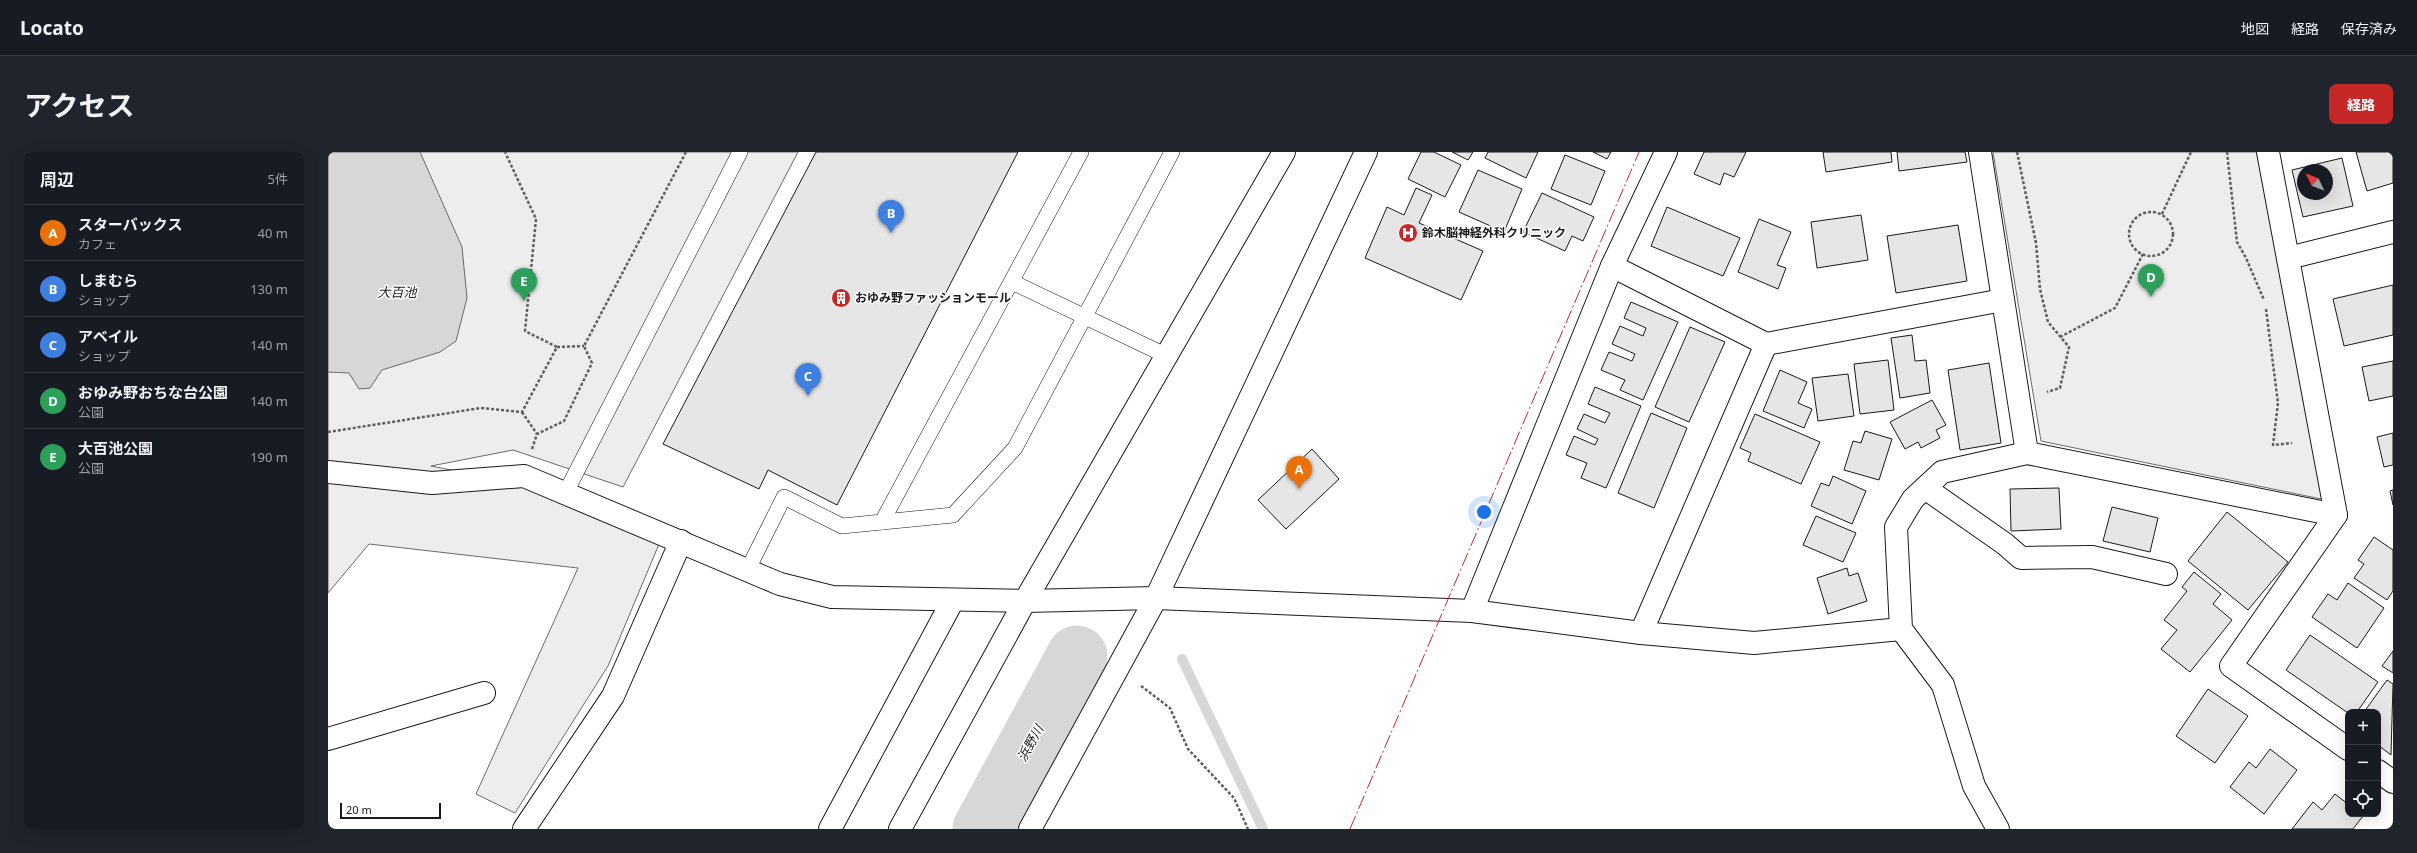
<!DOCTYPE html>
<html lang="ja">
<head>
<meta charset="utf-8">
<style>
  body { margin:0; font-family:"Noto Sans","Noto Sans JP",sans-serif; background:#20242c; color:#f1f3f6 }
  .controls { position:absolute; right:12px; bottom:12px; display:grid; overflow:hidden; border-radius:8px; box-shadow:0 4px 16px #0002 }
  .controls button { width:36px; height:36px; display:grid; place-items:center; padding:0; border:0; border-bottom:1px solid #363941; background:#171b24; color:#f1f3f6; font:20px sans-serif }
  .compass { position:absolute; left:1969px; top:12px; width:36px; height:36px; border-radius:50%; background:#171b24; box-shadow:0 4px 16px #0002; rotate:313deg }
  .scale { position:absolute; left:12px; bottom:10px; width:101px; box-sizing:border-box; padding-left:4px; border:2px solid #1a1a1a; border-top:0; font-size:11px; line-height:14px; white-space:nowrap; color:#1a1a1a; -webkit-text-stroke:3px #fff; paint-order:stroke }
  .you { position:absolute; left:1156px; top:360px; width:14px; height:14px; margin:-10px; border:3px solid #fff; border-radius:50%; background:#1a73e8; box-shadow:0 0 0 6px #1a73e833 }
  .badge { display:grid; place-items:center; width:26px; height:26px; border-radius:50%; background:#c62828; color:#fff; font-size:13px; font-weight:700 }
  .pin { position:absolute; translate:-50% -33px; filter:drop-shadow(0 1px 2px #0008) }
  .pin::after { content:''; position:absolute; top:21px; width:14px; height:12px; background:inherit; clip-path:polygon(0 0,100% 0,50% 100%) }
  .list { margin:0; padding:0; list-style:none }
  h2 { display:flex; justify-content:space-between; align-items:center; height:52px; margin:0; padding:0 16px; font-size:17px }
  h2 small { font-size:13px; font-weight:400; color:#9ea1a6 }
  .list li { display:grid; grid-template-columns:26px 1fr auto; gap:12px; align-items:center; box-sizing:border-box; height:56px; padding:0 16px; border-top:1px solid #363941 }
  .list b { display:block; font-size:15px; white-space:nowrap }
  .list p { margin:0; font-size:13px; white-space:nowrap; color:#9ea1a6 }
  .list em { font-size:13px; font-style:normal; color:#9ea1a6 }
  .icon { flex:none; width:22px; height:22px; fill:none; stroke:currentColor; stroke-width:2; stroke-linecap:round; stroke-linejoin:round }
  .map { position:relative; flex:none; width:2065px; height:677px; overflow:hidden; border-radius:8px }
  header { display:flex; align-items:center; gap:24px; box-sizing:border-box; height:56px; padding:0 20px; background:#171b24; border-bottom:1px solid #363941 }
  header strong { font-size:19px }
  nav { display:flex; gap:22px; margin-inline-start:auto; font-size:14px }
  .intro { display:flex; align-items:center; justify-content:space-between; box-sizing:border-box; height:96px; padding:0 24px }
  h1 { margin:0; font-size:28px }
  .button { padding:10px 18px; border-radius:8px; background:#c62828; color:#fff; font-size:14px; font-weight:700 }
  main { display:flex; gap:24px; padding:0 24px }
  aside { flex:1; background:#171b24; border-radius:8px; box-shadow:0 4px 16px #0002 }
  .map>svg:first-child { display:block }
</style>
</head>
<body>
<header>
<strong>Locato</strong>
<nav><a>地図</a><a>経路</a><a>保存済み</a></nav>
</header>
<div class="intro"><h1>アクセス</h1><a class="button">経路</a></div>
<main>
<aside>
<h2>周辺<small>5件</small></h2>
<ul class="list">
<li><span class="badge" style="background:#e8710a">A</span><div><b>スターバックス</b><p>カフェ</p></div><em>40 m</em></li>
<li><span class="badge" style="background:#3f7fe0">B</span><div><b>しまむら</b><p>ショップ</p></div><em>130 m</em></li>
<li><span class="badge" style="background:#3f7fe0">C</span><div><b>アベイル</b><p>ショップ</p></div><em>140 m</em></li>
<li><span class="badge" style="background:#2e9e5b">D</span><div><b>おゆみ野おちな台公園</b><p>公園</p></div><em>140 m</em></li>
<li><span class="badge" style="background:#2e9e5b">E</span><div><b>大百池公園</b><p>公園</p></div><em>190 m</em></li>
</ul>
</aside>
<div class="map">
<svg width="2065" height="677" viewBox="0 0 2065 677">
  <rect width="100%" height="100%" fill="#fff"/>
  <!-- green -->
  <g fill="#ededed" stroke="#6a6a6a">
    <polygon points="0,0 470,0 295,335 185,298 103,314 195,332 331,392 280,514 187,661 148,642 250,416 41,392 0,441"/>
    <polygon points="1665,0 1929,0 1998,348 1713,289"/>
  </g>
  <!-- water -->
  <polygon fill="#d7d7d7" stroke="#6a6a6a" points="0,0 92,0 134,95 139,146 128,189 112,200 54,218 42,236 31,237 21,221 0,220"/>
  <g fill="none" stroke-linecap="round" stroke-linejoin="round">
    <!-- stream -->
    <polyline stroke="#d7d7d7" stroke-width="10" points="854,507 935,677"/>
    <!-- river -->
    <polyline stroke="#d7d7d7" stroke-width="61" points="655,677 749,504"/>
  </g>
  <!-- building -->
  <g fill="#e6e6e6" stroke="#1a1a1a" fill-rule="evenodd">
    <polygon points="488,0 690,0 509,353 440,318 431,337 335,292"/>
    <polygon points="1093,0 1106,0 1133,13 1117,45 1080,27"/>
    <polygon points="1124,0 1145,0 1140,8"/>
    <polygon points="1160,0 1210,0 1198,26 1157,6"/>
    <polygon points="1265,0 1283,0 1279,7"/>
    <polygon points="1376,0 1418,0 1406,25 1396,21 1392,33 1366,22"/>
    <polygon points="1495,0 1563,0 1564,10 1498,20"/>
    <polygon points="1569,0 1637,0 1639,10 1571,19"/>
    <polygon points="2028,0 2065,0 2065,31 2039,39"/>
    <polygon points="1237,3 1277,19 1263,53 1223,37"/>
    <path d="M2014,6L2025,54L1975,65L1964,18ZM1975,18H1999V42H1975Z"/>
    <polygon points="1150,18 1194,37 1176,80 1131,60"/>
    <polygon points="1088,36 1104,43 1091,71 1155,99 1133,148 1037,106 1059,55 1076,63"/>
    <polygon points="1214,41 1266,65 1255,89 1244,84 1237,99 1195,80"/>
    <polygon points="1339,55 1412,86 1395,124 1323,94"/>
    <polygon points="1533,63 1540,108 1489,116 1483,70"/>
    <polygon points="1431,67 1463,80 1449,113 1458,116 1450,137 1410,120"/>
    <polygon points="1630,73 1639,129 1568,141 1559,84"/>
    <polygon points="2065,133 2065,183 2016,194 2005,147"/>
    <polygon points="1303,150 1350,170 1315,248 1292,238 1297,228 1273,218 1281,200 1304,209 1307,202 1284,192 1292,174 1315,184 1318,176 1296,166"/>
    <polygon points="1362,175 1397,190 1361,270 1327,255"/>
    <polygon points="1584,183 1587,209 1598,208 1602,241 1572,246 1563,186"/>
    <polygon points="1560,208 1566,258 1532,262 1526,212"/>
    <polygon points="2065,209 2065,244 2041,249 2034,215"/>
    <polygon points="1661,211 1673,291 1632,298 1620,218"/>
    <polygon points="1452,218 1479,230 1470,251 1484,257 1476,276 1435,259"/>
    <polygon points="1520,222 1526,264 1490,269 1484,226"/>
    <polygon points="1267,235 1313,254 1278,336 1253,326 1259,311 1238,303 1246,284 1267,293 1270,287 1249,277 1256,262 1277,271 1282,261 1260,252"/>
    <polygon points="1604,248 1618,273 1608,278 1612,286 1593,296 1590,290 1577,297 1562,270"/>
    <polygon points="1323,261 1359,276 1326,356 1290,341"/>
    <polygon points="1427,262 1492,290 1473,332 1420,309 1423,301 1412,296"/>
    <polygon points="1537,279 1564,287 1551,328 1516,318 1525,289 1533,291"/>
    <polygon points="2065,281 2065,313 2056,315 2049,285"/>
    <polygon points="984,297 1011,327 958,377 930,348"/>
    <polygon points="1505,324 1538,339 1524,372 1483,354 1493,331 1501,334"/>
    <polygon points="1731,336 1733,377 1683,379 1682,337"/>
    <polygon points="2065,338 2065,353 2062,339"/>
    <polygon points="1784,355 1830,366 1822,400 1775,389"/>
    <polygon points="1899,360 1960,410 1920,458 1860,409"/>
    <polygon points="1488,364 1528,381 1515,410 1475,393"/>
    <polygon points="2046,385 2065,398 2065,439 2059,448 2026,426 2036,412 2030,408"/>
    <polygon points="1519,416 1521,424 1530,421 1539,449 1500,462 1489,426"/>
    <polygon points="1866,420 1893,442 1885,452 1904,468 1862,520 1833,497 1849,478 1836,468 1859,439 1854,435"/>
    <polygon points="2020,431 2056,456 2029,496 1984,465 2000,442 2009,448"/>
    <polygon points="1982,483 2050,530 2029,560 2020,561 1958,518"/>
    <polygon points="2065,499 2065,521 2054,514"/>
    <polygon points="2059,528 2065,532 2063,603 2050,593 2050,560 2036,560"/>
    <polygon points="1880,537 1920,564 1887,611 1848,584"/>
    <polygon points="1942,597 1969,618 1936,662 1902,635 1921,610 1928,616"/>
    <polygon points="2007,642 2020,652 2020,662 2032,662 2035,664 2025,677 1964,677 1985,650 1994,658"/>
  </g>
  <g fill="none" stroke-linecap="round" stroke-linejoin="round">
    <!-- service casing -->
    <g stroke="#1a1a1a" stroke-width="16">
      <g id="service">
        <polyline points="684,130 837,203"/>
        <polyline points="237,342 412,0"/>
        <polyline points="554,370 753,0"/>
        <polyline points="419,419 456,345 514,374 625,363 687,296 844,0"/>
      </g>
    </g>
    <!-- minor casing -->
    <g stroke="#1a1a1a" stroke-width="24">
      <g id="minor">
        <polyline points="1652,0 1699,301"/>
        <polyline points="1940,0 2008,363 1903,514 2020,597"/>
        <polyline points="1960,106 2065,80"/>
        <polyline points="1284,114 1438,192 1675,148"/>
        <polyline points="0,320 104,331 196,324 452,432 504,445 697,449 828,446 1144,459 1313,481 1426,491 1573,477"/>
        <polyline points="1597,336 1677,392 1693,406 1764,405 1838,422"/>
        <polyline points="1144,459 1284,114 1338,0"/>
        <polyline points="1313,481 1438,192"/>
        <polyline points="0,587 156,541"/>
        <polyline points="2050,619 2065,630"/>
        <polyline points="196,677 285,544 353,389"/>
        <polyline points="502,677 625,448"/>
        <polyline points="1670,677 1646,634 1615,533 1573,477 1568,375 1585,347 1614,320 1699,301 2008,363"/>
      </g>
    </g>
    <!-- tertiary casing -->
    <g stroke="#1a1a1a" stroke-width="24">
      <g id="tertiary">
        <polyline points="572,677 697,449 956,0"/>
        <polyline points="702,677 828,446 1038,0"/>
      </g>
    </g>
    <!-- path -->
    <g stroke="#5f5f5f" stroke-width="2.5" stroke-dasharray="3 2" stroke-linecap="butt">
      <polyline points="1689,0 1708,91 1712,137 1720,170 1741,195 1732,236 1719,240"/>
      <polyline points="1899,0 1909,90 1918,106 1936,148"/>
      <circle cx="1823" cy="82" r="22"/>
      <polyline points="1834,62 1863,0"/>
      <polyline points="1938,157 1950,251 1945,293 1964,291"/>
      <polyline points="1732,185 1787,156 1815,102"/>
      <polyline points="229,195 256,194"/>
      <polyline points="194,260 209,282"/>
      <polyline points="0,280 153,256 194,260 229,195 197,179 208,67 177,0"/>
      <polyline points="204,297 209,282 236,269 264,211 256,194 358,0"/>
      <polyline points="813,534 842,556 860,597 906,646 920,677"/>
    </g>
    <!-- service -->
    <use href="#service" stroke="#fff" stroke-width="15"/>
    <!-- minor -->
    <use href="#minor" stroke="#fff" stroke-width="22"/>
    <!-- tertiary -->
    <use href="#tertiary" stroke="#fff" stroke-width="22"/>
    <!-- power -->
    <polyline stroke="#c62828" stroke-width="1" stroke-dasharray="14 3 2 3" stroke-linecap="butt" points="1022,677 1311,0"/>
  </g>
  <!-- icons -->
  <defs>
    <g id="hospital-disc" transform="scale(1)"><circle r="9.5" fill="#c62828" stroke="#fff"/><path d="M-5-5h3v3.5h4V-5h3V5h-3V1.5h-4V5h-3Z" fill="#fff"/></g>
    <g id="building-disc" transform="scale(1)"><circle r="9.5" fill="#c62828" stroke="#fff"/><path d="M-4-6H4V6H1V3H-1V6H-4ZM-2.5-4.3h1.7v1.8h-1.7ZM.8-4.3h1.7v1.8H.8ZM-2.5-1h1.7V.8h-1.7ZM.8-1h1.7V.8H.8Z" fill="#fff"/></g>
  </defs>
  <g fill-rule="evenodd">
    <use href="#hospital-disc" x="1080" y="81"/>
    <use href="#building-disc" x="513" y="146"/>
  </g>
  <g text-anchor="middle" stroke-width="3" stroke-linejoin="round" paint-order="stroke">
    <!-- poi labels -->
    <g font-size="12" font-weight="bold" fill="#1a1a1a" stroke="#fff" text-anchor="start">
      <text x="1094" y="85">鈴木脳神経外科クリニック</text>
      <text x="527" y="150">おゆみ野ファッションモール</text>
    </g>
    <!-- water labels -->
    <g font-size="13" font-style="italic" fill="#1a1a1a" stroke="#fff">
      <text x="69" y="145">大百池</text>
      <text transform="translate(702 591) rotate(-61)" y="5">浜野川</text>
    </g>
  </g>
</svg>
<div class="controls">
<button>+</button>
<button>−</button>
<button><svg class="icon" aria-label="locate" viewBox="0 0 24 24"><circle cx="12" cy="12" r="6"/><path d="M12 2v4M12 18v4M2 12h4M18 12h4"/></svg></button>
</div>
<svg class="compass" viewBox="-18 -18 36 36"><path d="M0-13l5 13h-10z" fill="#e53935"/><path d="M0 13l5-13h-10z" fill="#9ea1a6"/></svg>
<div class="scale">20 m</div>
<div class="you"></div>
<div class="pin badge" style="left:971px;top:337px;background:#e8710a">A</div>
<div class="pin badge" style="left:563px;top:81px;background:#3f7fe0">B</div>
<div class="pin badge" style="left:480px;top:244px;background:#3f7fe0">C</div>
<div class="pin badge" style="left:1823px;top:145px;background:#2e9e5b">D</div>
<div class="pin badge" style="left:196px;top:149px;background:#2e9e5b">E</div>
</div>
</main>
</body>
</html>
